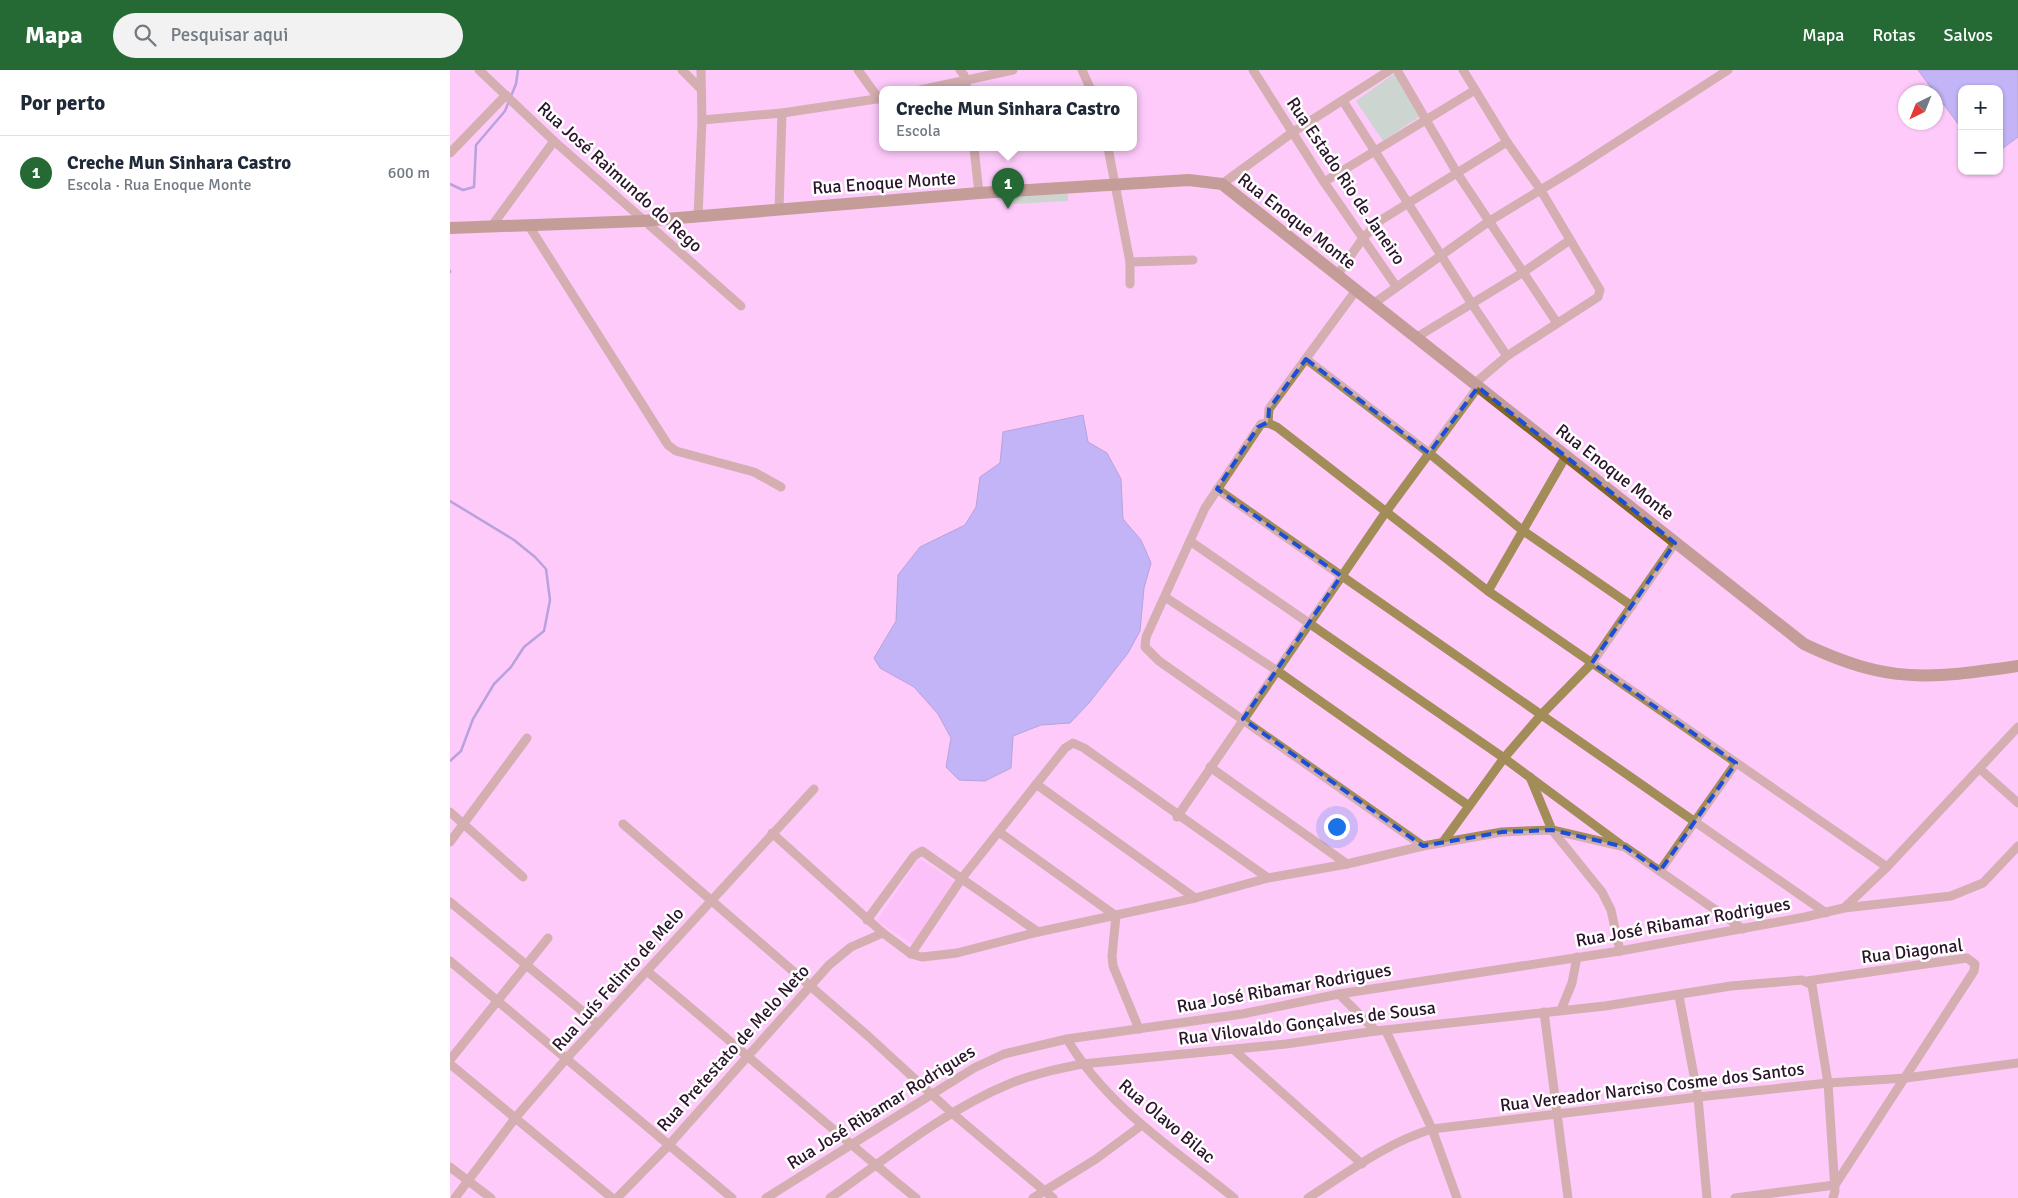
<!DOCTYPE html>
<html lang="pt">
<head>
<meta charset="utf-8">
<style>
  body { margin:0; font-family:Signika,sans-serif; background:#f2f2f3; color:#1f2937 }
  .controls { position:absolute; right:15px; top:15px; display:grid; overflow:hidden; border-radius:10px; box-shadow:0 1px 4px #0004 }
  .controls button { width:45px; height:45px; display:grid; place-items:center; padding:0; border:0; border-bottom:1px solid #e0e1e3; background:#fff; color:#1f2937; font:25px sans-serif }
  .compass { position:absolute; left:1448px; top:15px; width:45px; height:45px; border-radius:50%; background:#fff; box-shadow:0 1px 4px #0004; rotate:223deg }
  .you { position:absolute; left:886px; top:756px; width:18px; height:18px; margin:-12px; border:4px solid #fff; border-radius:50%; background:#1a73e8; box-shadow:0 0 0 8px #1a73e833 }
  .badge { display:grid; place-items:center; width:32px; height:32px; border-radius:50%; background:#256934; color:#fff; font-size:16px; font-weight:700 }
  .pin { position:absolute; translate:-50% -41px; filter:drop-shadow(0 1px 2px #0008) }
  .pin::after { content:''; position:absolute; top:26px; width:18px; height:15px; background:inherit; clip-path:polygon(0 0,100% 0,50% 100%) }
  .popup { position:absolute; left:429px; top:16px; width:258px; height:65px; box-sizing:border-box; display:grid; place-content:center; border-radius:10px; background:#fff; filter:drop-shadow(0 1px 4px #0005); font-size:16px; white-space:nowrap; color:#747a83 }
  .popup b { font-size:19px; color:#1f2937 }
  .popup::after { content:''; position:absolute; left:50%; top:100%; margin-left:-10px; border:10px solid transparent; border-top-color:#fff }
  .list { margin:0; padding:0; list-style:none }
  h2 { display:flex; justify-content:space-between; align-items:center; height:65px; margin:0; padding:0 20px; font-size:21px }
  h2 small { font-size:16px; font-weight:400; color:#747a83 }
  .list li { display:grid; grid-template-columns:32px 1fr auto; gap:15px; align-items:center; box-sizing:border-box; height:75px; padding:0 20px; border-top:1px solid #e0e1e3 }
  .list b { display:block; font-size:19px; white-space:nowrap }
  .list p { margin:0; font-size:16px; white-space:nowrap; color:#747a83 }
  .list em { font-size:16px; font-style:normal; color:#747a83 }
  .icon { flex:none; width:28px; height:28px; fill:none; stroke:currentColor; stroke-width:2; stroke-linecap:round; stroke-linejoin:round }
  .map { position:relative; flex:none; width:1568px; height:1128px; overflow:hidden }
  header { display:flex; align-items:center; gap:30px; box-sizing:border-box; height:70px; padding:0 25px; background:#256934; color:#fff }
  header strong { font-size:24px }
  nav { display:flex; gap:28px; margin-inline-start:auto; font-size:18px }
  .search { width:350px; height:45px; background:#f2f2f3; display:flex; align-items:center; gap:12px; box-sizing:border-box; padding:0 18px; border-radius:28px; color:#747a83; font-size:19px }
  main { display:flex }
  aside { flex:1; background:#fff }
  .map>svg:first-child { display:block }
</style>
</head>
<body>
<header>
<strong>Mapa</strong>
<div class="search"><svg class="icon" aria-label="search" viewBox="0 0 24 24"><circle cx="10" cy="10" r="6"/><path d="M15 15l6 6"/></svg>Pesquisar aqui</div>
<nav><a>Mapa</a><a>Rotas</a><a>Salvos</a></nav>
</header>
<main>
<aside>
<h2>Por perto<small></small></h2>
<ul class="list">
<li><span class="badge">1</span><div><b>Creche Mun Sinhara Castro</b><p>Escola · Rua Enoque Monte</p></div><em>600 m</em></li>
</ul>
</aside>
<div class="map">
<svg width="1568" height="1128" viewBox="0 0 1568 1128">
  <rect width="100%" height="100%" fill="#fecafa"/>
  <!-- built -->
  <polygon fill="#fdb7f9" points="469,788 504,811 463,874 427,851"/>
  <!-- green -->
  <g fill="#92e39e">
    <polygon points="945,3 972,45 933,71 906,31"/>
    <polygon points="618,121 618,131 563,134 562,126"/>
  </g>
  <!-- water -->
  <g fill="#7b9af1" stroke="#6372b6">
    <polygon points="1468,0 1568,0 1568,67 1549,81 1549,19 1512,19 1512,59"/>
    <polygon points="633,345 638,372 657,383 671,409 673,449 691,470 701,493 694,518 690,561 678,583 639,633 620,653 591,655 563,666 561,698 535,711 509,710 496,697 501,668 488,644 464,617 430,598 424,588 446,551 448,505 470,477 515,455 526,437 530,407 550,393 553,362"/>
  </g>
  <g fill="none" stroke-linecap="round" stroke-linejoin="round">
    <!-- stream -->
    <g stroke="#6372b6" stroke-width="2.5">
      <polyline points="61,26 66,14 68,0"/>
      <polyline points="0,114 13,120 24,117 26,75 55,41 59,31"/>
      <polyline points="0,201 0,202"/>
      <polyline points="0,431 64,470 85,487 96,499 100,530 94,561 74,577 61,597 44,614 23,649 11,681 0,691"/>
    </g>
    <!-- street -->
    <g stroke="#a28c58" stroke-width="9">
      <polyline points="29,0 104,71 291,236"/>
      <polyline points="232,0 250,18"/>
      <polyline points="408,0 429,29"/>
      <polyline points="510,0 514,5 517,20"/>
      <polyline points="632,0 641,20"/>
      <polyline points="803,0 874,112 946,216"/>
      <polyline points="947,0 1007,103 1107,253"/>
      <polyline points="1013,0 1057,72 1090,119 1150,220 1148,227 1057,286 1024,314"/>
      <polyline points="470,20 563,0"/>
      <polyline points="893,31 1022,234 1057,286"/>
      <polyline points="252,50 332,43 433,28"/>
      <polyline points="524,78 529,123"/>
      <polyline points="658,78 680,192 680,214"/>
      <polyline points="0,83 56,25"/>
      <polyline points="874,112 1025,20"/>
      <polyline points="772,114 843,62 940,0"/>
      <polyline points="329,139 332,43"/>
      <polyline points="248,147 252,50 251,0"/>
      <polyline points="79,156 218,375 226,381 304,402 331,417"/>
      <polyline points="41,157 104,71"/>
      <polyline points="680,192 743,190"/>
      <polyline points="888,204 913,168 931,150 1057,72"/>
      <polyline points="923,234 1038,152 1125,99 1278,0"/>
      <polyline points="967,267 1072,203 1120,170"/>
      <polyline points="856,289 979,383 1072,460 1182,536"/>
      <polyline points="818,353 819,339 907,219"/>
      <polyline points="767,419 1376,843"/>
      <polyline points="740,471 1054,688 1170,774"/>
      <polyline points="1038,521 1116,386"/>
      <polyline points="715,527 826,600 1019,736"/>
      <polyline points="760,697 897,794"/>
      <polyline points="1530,699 1568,733"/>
      <polyline points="1080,707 1102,760 1152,822 1161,840 1170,881"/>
      <polyline points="586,714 745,828"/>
      <polyline points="0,742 73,807"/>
      <polyline points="727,747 933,446 1028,317"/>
      <polyline points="173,754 418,966 502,1043 603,1128"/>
      <polyline points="549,762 666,846"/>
      <polyline points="322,763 433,863 461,884 472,887 507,883 588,862 745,828 818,808 897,794 973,776 1052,762 1102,760 1175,777 1293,859"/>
      <polyline points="0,772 77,668"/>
      <polyline points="993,772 1054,688 1091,645 1142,593 1225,473"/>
      <polyline points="973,776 709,591 695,577 696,567 755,438 811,354 818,353 827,357 1038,521 1437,797"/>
      <polyline points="1210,801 1286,693"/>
      <polyline points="0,832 148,954"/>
      <polyline points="1394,838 1437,797 1568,657"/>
      <polyline points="666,846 662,886 663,896 689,959"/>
      <polyline points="417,850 464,786 472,781 588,862"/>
      <polyline points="461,884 512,808 615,678 623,673 634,678 818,808"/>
      <polyline points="0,891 282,1128"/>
      <path d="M197,901C287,976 375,1054 466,1128"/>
      <polyline points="889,924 926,961"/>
      <polyline points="1229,926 1248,1027 1257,1128"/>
      <polyline points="1111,940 1122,913 1127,887"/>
      <polyline points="1094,942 1118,1128"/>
      <polyline points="936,961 982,1059 1007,1128"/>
      <path d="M617,969C657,1037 724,1079 784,1128"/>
      <polyline points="784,980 912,1094"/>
      <polyline points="0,990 98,868"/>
      <polyline points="0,994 162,1128"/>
      <polyline points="0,1097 41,1128"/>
      <polyline points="5,1128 66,1047 116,989 364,719"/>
      <polyline points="167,1128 218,1076 379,895 401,877 433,863"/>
      <polyline points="316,1128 524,998 554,984 617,969 792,944 889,924 1170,881 1355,847 1394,838 1501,826 1533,813 1568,776"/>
      <path d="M380,1128C437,1088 494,1041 559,1014C582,1004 608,999 632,994L836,974L926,961L1155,936L1281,916L1352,910L1362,915L1378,1013L1385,1121L1383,1128"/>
      <polyline points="583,1128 646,1089 692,1055"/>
      <path d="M858,1128C897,1103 936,1073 982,1059L1248,1027L1378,1013L1456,1008L1568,993"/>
      <polyline points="1285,1128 1385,1115 1524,901 1525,894 1517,888 1357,911"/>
    </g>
    <!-- secondary -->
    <path stroke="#7f6622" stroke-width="12" d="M0,158L192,151L529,123L739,110L772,114L1354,574C1438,614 1479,609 1568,596"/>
  </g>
  <!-- marked area -->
  <path d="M0 0H1568V1128H0ZM856,289L979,383L1028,317L1225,473L1142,593L1286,693L1210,801L1175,777L1102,760L1052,762L973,776L793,649L891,506L767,419L808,357L818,352L819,339Z" fill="#fecafa" fill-opacity=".55" fill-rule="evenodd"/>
  <path fill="none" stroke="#1d4ed8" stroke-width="4" stroke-dasharray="10 6" stroke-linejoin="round" d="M856,289L979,383L1028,317L1225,473L1142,593L1286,693L1210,801L1175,777L1102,760L1052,762L973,776L793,649L891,506L767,419L808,357L818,352L819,339Z"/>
  <g text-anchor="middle" stroke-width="5" stroke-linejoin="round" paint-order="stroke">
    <!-- street labels -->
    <g font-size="18" fill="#2b142b" stroke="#fefefe">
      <text transform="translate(170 107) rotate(42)" y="6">Rua José Raimundo do Rego</text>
      <text transform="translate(896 111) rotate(56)" y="6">Rua Estado Rio de Janeiro</text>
      <text transform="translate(434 113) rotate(-4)" y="6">Rua Enoque Monte</text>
      <text transform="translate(847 151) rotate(38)" y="6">Rua Enoque Monte</text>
      <text transform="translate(1165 402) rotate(38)" y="6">Rua Enoque Monte</text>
      <text transform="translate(1233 852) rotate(-10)" y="6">Rua José Ribamar Rodrigues</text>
      <text transform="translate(1462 881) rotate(-7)" y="6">Rua Diagonal</text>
      <text transform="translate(168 909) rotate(-48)" y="6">Rua Luís Felinto de Melo</text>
      <text transform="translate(834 918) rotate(-10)" y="6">Rua José Ribamar Rodrigues</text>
      <text transform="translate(857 953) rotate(-7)" y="6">Rua Vilovaldo Gonçalves de Sousa</text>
      <text transform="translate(283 978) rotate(-48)" y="6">Rua Pretestato de Melo Neto</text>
      <text transform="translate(1202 1017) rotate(-7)" y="6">Rua Vereador Narciso Cosme dos Santos</text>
      <text transform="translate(431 1037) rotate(-32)" y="6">Rua José Ribamar Rodrigues</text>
      <text transform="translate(717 1051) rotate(40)" y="6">Rua Olavo Bilac</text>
    </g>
  </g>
</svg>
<div class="controls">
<button>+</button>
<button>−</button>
</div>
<svg class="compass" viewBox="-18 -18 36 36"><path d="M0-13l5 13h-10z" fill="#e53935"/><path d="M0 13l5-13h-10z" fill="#747a83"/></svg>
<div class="you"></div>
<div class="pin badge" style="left:558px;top:139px">1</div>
<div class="popup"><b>Creche Mun Sinhara Castro</b>Escola</div>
</div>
</main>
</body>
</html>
